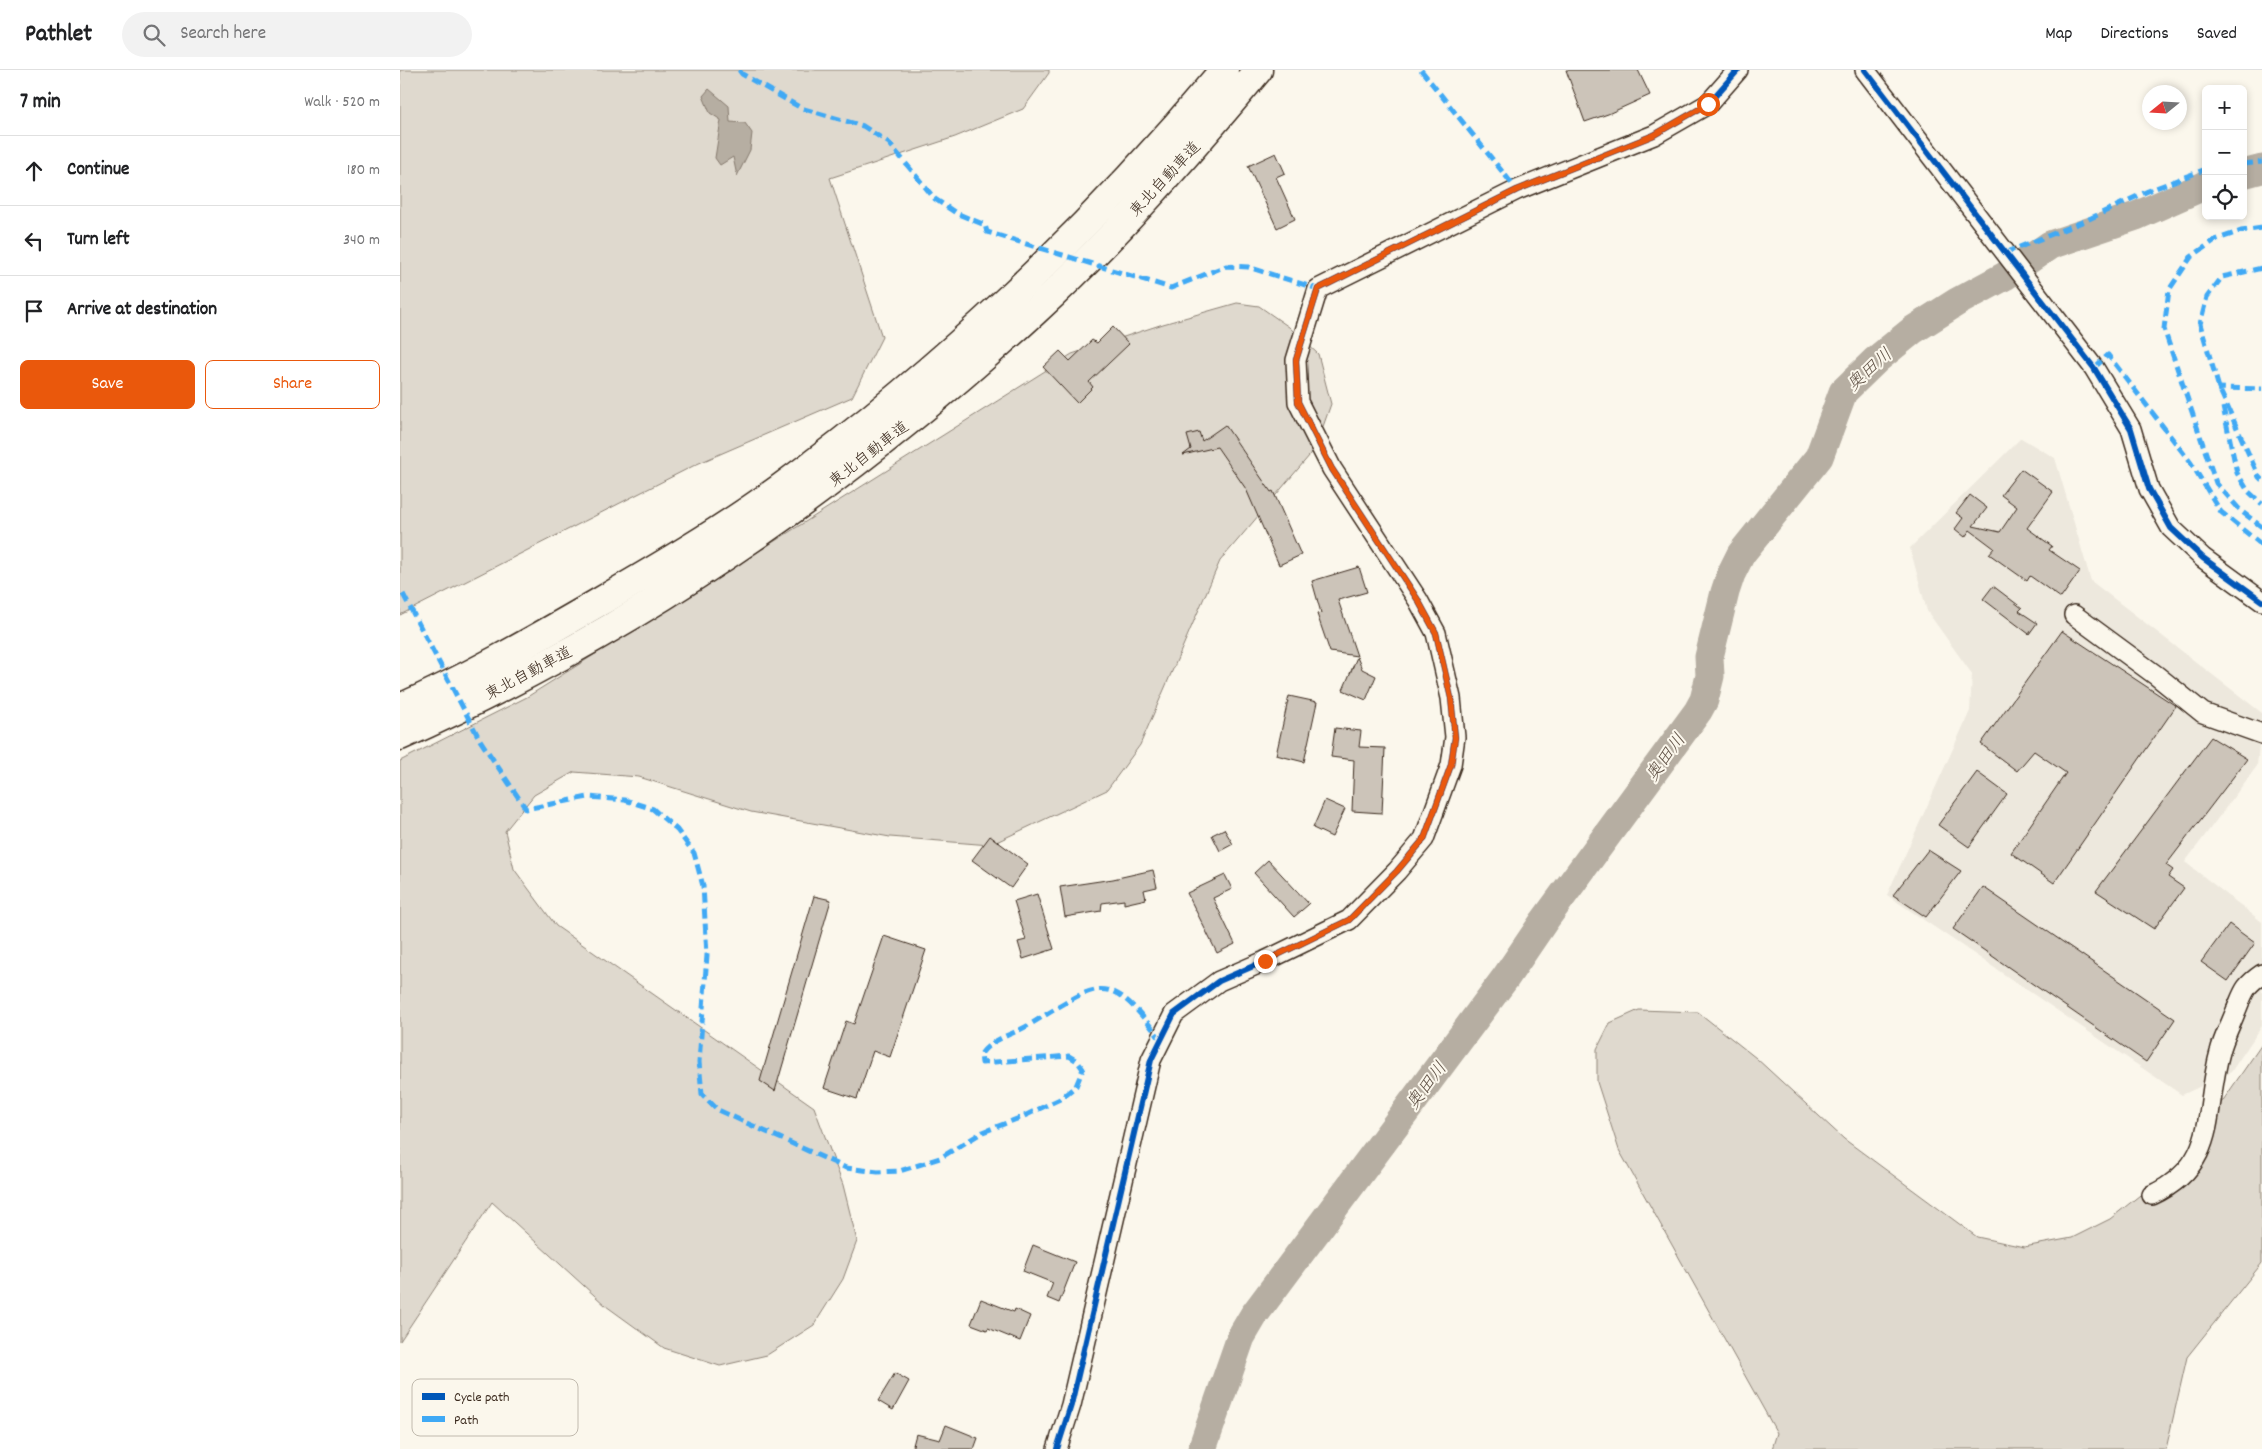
<!DOCTYPE html>
<html lang="en">
<head>
<meta charset="utf-8">
<style>
  body { margin:0; font-family:Dekko,"Klee One",sans-serif; background:#f2f2f2; color:#202124 }
  .controls { position:absolute; right:15px; top:15px; display:grid; overflow:hidden; border-radius:8px; box-shadow:0 2px 8px #0003 }
  .controls button { width:45px; height:45px; display:grid; place-items:center; padding:0; border:0; border-bottom:1px solid #e0e0e0; background:#fff; color:#202124; font:25px sans-serif }
  .compass { position:absolute; left:1742px; top:15px; width:45px; height:45px; border-radius:50%; background:#fff; box-shadow:0 2px 8px #0003; rotate:252deg }
  .stop { position:absolute; width:15px; height:15px; margin:-11px; border:4px solid #ea580c; border-radius:50%; background:#fff }
  .stop.end { background:#ea580c; border-color:#fff; box-shadow:0 1px 5px #0008 }
  .list { margin:0; padding:0; list-style:none }
  h2 { display:flex; justify-content:space-between; align-items:center; height:65px; margin:0; padding:0 20px; font-size:21px }
  h2 small { font-size:16px; font-weight:400; color:#757577 }
  .list li { display:grid; grid-template-columns:32px 1fr auto; gap:15px; align-items:center; box-sizing:border-box; height:70px; padding:0 20px; border-top:1px solid #e0e0e0 }
  .list b { display:block; font-size:19px; white-space:nowrap }
  .list em { font-size:16px; font-style:normal; color:#757577 }
  .actions { display:flex; gap:10px; padding:15px 20px }
  .actions a { flex:1; padding:11px 0; border:1px solid #ea580c; border-radius:8px; text-align:center; font-size:18px; color:#ea580c }
  .actions .main { background:#ea580c; color:#fff }
  .icon { flex:none; width:28px; height:28px; fill:none; stroke:currentColor; stroke-width:2; stroke-linecap:round; stroke-linejoin:round }
  .map { position:relative; flex:none; width:1862px; height:1379px; overflow:hidden }
  header { display:flex; align-items:center; gap:30px; box-sizing:border-box; height:70px; padding:0 25px; background:#fff; border-bottom:1px solid #e0e0e0 }
  header strong { font-size:24px }
  nav { display:flex; gap:28px; margin-inline-start:auto; font-size:18px }
  .search { width:350px; height:45px; background:#f2f2f2; display:flex; align-items:center; gap:12px; box-sizing:border-box; padding:0 18px; border-radius:28px; color:#757577; font-size:19px }
  main { display:flex }
  aside { flex:1; background:#fff }
  .map>svg:first-child { display:block }
</style>
</head>
<body>
<header>
<strong>Pathlet</strong>
<div class="search"><svg class="icon" aria-label="search" viewBox="0 0 24 24"><circle cx="10" cy="10" r="6"/><path d="M15 15l6 6"/></svg>Search here</div>
<nav><a>Map</a><a>Directions</a><a>Saved</a></nav>
</header>
<main>
<aside>
<h2>7 min<small>Walk · 520 m</small></h2>
<ul class="list">
<li><svg class="icon" aria-label="ahead" viewBox="0 0 24 24"><path d="M12 20V5M6 11l6-6 6 6"/></svg><div><b>Continue</b></div><em>180 m</em></li>
<li><svg class="icon" aria-label="left" viewBox="0 0 24 24"><path d="M17 20v-9H6M10 6l-5 5 5 5"/></svg><div><b>Turn left</b></div><em>340 m</em></li>
<li><svg class="icon" aria-label="arrive" viewBox="0 0 24 24"><path d="M6 21V4h12l-3 4 3 4H6"/></svg><div><b>Arrive at destination</b></div></li>
</ul>
<div class="actions"><a class="main">Save</a><a>Share</a></div>
</aside>
<div class="map">
<svg width="1862" height="1379" viewBox="0 0 1862 1379">
  <rect width="100%" height="100%" fill="#fbf7ec"/>
  <filter id="ink" filterUnits="userSpaceOnUse"><feTurbulence type="fractalNoise" baseFrequency=".02" numOctaves="2"/><feDisplacementMap in="SourceGraphic" scale="10" xChannelSelector="R" yChannelSelector="G"/><feConvolveMatrix kernelMatrix="1 2 1 2 8 2 1 2 1" color-interpolation-filters="sRGB"/></filter>
  <g filter="url(#ink)">
    <!-- built -->
    <polygon fill="#ede8dd" points="1621,368 1655,388 1691,511 1862,643 1857,696 1785,792 1862,852 1862,956 1831,1002 1782,1025 1487,825 1570,641 1572,604 1527,541 1510,478"/>
    <!-- green -->
    <g fill="#dfd9ce" stroke="#8d8276">
      <polygon points="0,0 649,0 649,3 623,39 555,67 430,108 482,267 452,327 297,394 0,545"/>
      <polygon points="837,233 859,236 889,257 918,284 931,334 915,379 820,491 740,675 707,720 590,775 490,767 351,742 239,707 174,702 134,725 105,761 114,799 156,856 414,1037 443,1115 457,1171 443,1209 414,1255 367,1285 320,1296 264,1278 206,1236 92,1132 0,1271 0,691 127,627 672,284 763,254"/>
      <polygon points="1239,940 1298,942 1356,988 1444,1069 1577,1167 1624,1177 1672,1168 1710,1149 1779,1094 1862,974 1862,1193 1787,1287 1766,1379 1372,1379 1377,1363 1219,1080 1197,1012 1197,979 1210,953"/>
    </g>
    <!-- water -->
    <polygon fill="#b6aea2" stroke="#85796d" points="309,19 329,36 330,52 345,53 352,63 350,80 337,106 333,87 320,95 315,88 321,50 310,43 303,26"/>
    <g fill="none" stroke-linecap="round" stroke-linejoin="round">
      <!-- river -->
      <g stroke="#b6aea2" stroke-width="29">
        <polyline points="1843,104 1862,99"/>
        <polyline points="802,1379 841,1267 854,1245 1106,907 1144,851 1298,641 1304,630 1310,606 1309,587 1325,522 1331,504 1341,484 1419,387 1443,322 1476,290 1513,260 1557,232 1605,206 1650,175 1736,146 1806,115"/>
      </g>
    </g>
    <!-- building -->
    <g fill="#ccc4b9" stroke="#3b2a1e">
      <polygon points="1166,0 1238,0 1250,25 1208,44 1185,52"/>
      <polygon points="876,83 885,103 876,107 895,149 877,158 848,96"/>
      <polygon points="713,257 729,274 689,312 693,317 677,333 643,297 660,281 670,291 692,270 697,273"/>
      <polygon points="825,355 871,422 873,421 901,485 879,495 846,419 817,377 783,385 791,379 787,365 799,362 802,371"/>
      <polygon points="1621,399 1653,422 1627,458 1652,476 1649,480 1680,501 1661,528 1630,506 1627,511 1589,484 1594,478 1570,460 1565,467 1555,459 1563,448 1556,443 1570,425 1587,438 1573,456 1600,462 1617,437 1601,425"/>
      <polygon points="959,497 967,522 938,530 957,586 930,582 917,544 921,543 912,511"/>
      <polygon points="1593,516 1622,538 1619,541 1637,553 1629,564 1583,529"/>
      <polygon points="1662,561 1776,636 1654,813 1611,783 1666,703 1634,681 1617,701 1581,674"/>
      <polygon points="957,587 962,599 976,606 966,630 943,620"/>
      <polygon points="889,626 917,632 904,692 876,685"/>
      <polygon points="935,658 961,661 959,677 985,678 982,743 952,741 954,690 931,687"/>
      <polygon points="1811,667 1847,689 1766,795 1773,800 1768,807 1784,818 1754,859 1696,821"/>
      <polygon points="1577,702 1607,724 1569,777 1538,755"/>
      <polygon points="925,730 945,739 932,767 913,758"/>
      <polygon points="824,759 833,774 820,781 812,765"/>
      <polygon points="590,766 628,794 611,818 572,790"/>
      <polygon points="1528,780 1561,801 1526,847 1493,825"/>
      <polygon points="868,790 909,834 894,847 854,803"/>
      <polygon points="753,800 757,817 744,820 746,829 724,834 724,830 702,833 701,841 665,847 660,817 713,809"/>
      <polygon points="825,805 832,819 813,828 835,874 817,883 787,823"/>
      <polygon points="1583,817 1775,949 1746,992 1553,859"/>
      <polygon points="637,824 654,879 623,889 618,872 626,870 614,831"/>
      <polygon points="414,826 431,830 375,1021 360,1011"/>
      <polygon points="1829,854 1855,873 1828,911 1801,892"/>
      <polygon points="484,866 526,880 490,987 473,981 457,1029 424,1018 446,951 454,954"/>
      <polygon points="633,1175 675,1192 659,1233 647,1228 653,1213 623,1201"/>
      <polygon points="581,1229 614,1242 615,1239 630,1246 620,1271 588,1258 587,1260 571,1254"/>
      <polygon points="495,1303 509,1311 493,1340 478,1331"/>
      <polygon points="546,1355 578,1368 574,1379 512,1379 516,1364 540,1370"/>
    </g>
    <g fill="none" stroke-linecap="round" stroke-linejoin="round">
      <!-- minor casing -->
      <g stroke="#3b2a1e" stroke-width="22">
        <g id="minor">
          <polyline points="1465,0 1694,298 1731,359 1749,419 1771,458 1803,488 1862,531"/>
          <polyline points="1674,545 1757,606 1803,643 1862,664"/>
          <path d="M1752,1125C1820,1093 1803,1042 1820,982C1823,969 1830,956 1835,943C1844,922 1843,917 1862,904"/>
          <polyline points="657,1379 671,1335 751,990 774,944 819,911 865,891 949,850 997,801 1024,769 1051,695 1055,667 1051,628 1036,563 1018,530 932,399 898,332 896,290 918,219 1117,120 1254,65 1308,34 1338,0"/>
        </g>
      </g>
      <!-- highway casing -->
      <g stroke="#3b2a1e" stroke-width="31">
        <g id="highway">
          <path d="M0,638C68,608 132,571 196,534C258,498 321,461 379,419C543,300 695,155 824,0"/>
          <path d="M0,666C234,562 446,415 634,242C715,168 788,84 858,0"/>
        </g>
      </g>
      <!-- minor -->
      <use href="#minor" stroke="#fbf7ec" stroke-width="19"/>
      <!-- highway -->
      <use href="#highway" stroke="#fbf7ec" stroke-width="28"/>
      <!-- quiet -->
      <g stroke="#3fa9f5" stroke-width="5" stroke-dasharray="10 5" stroke-linecap="butt">
        <polyline points="339,0 342,4 401,38 463,56 489,73 535,129 556,143 585,155 587,162 771,218 826,196 848,197 918,219"/>
        <polyline points="1021,0 1117,120"/>
        <polyline points="1843,94 1862,92"/>
        <polyline points="1862,158 1841,161 1815,170 1791,187 1769,220 1764,259 1816,413 1841,441 1862,457"/>
        <polyline points="1605,183 1687,150 1748,121 1806,99"/>
        <polyline points="1862,198 1822,207 1807,227 1800,254 1819,318 1859,407 1862,410"/>
        <polyline points="1694,298 1708,285 1791,393 1821,442 1862,475"/>
        <polyline points="1820,322 1819,318 1862,319"/>
        <polyline points="1823,337 1837,403 1848,421 1862,434"/>
        <path d="M3,524L80,670L126,739L188,727L225,730L253,739L277,760L294,783L303,816L307,885L299,992L302,1024L318,1040L446,1098L478,1102L500,1101L540,1088L583,1062L622,1047L660,1029L676,1016L683,999L677,991L669,986L582,993L581,984C591,969 614,964 629,955C699,913 707,897 761,970"/>
      </g>
      <!-- cycleway casing -->
      <g stroke="#fbf7ec" stroke-width="9">
        <g id="cycleway">
          <polyline points="1465,0 1694,298 1731,359 1749,419 1771,458 1803,488 1862,531"/>
          <polyline points="657,1379 671,1335 751,990 774,944 819,911 865,891 949,850 997,801 1024,769 1051,695 1055,667 1051,628 1036,563 1018,530 932,399 898,332 896,290 918,219 1117,120 1254,65 1308,34 1338,0"/>
        </g>
      </g>
      <!-- cycleway -->
      <use href="#cycleway" stroke="#0057b8" stroke-width="6"/>
    </g>
  </g>
  <g fill="none" stroke-linecap="round" stroke-linejoin="round" filter="url(#ink)">
    <!-- route -->
    <polyline stroke="#ea580c" stroke-width="6" points="865,891 949,850 997,801 1024,769 1051,695 1055,668 1051,628 1036,563 1018,530 932,399 898,332 896,290 918,219 1117,120 1254,65 1308,34"/>
  </g>
  <g text-anchor="middle" stroke-width="4" stroke-linejoin="round" paint-order="stroke">
    <!-- street labels -->
    <g font-size="16" fill="#3b2a1e" stroke="#fbf7ec">
      <text transform="translate(764 108) rotate(-47)" y="6">東北自動車道</text>
      <text transform="translate(468 383) rotate(-38)" y="6">東北自動車道</text>
      <text transform="translate(128 602) rotate(-28)" y="6">東北自動車道</text>
    </g>
    <!-- water labels -->
    <g font-size="18" font-style="italic" fill="#605246" stroke="#fbf7ec">
      <text transform="translate(1469 299) rotate(-42)" y="6">奥田川</text>
      <text transform="translate(1265 687) rotate(-54)" y="6">奥田川</text>
      <text transform="translate(1026 1015) rotate(-53)" y="6">奥田川</text>
    </g>
  </g>
  <!-- legend -->
  <rect x="12" y="1309" width="166" height="57" rx="8" fill="#fbf7ec" stroke="#c1baae" stroke-width="1"/>
  <rect x="22" y="1323" width="23" height="7" fill="#0057b8"/>
  <rect x="22" y="1346" width="23" height="6" fill="#3fa9f5"/>
  <g font-size="14" fill="#3b2a1e">
    <text x="54" y="1331">Cycle path</text>
    <text x="54" y="1354">Path</text>
  </g>
</svg>
<div class="controls">
<button>+</button>
<button>−</button>
<button><svg class="icon" aria-label="locate" viewBox="0 0 24 24"><circle cx="12" cy="12" r="6"/><path d="M12 2v4M12 18v4M2 12h4M18 12h4"/></svg></button>
</div>
<svg class="compass" viewBox="-18 -18 36 36"><path d="M0-13l5 13h-10z" fill="#e53935"/><path d="M0 13l5-13h-10z" fill="#757577"/></svg>
<div class="stop" style="left:1308px;top:34px"></div>
<div class="stop end" style="left:865px;top:891px"></div>
</div>
</main>
</body>
</html>
